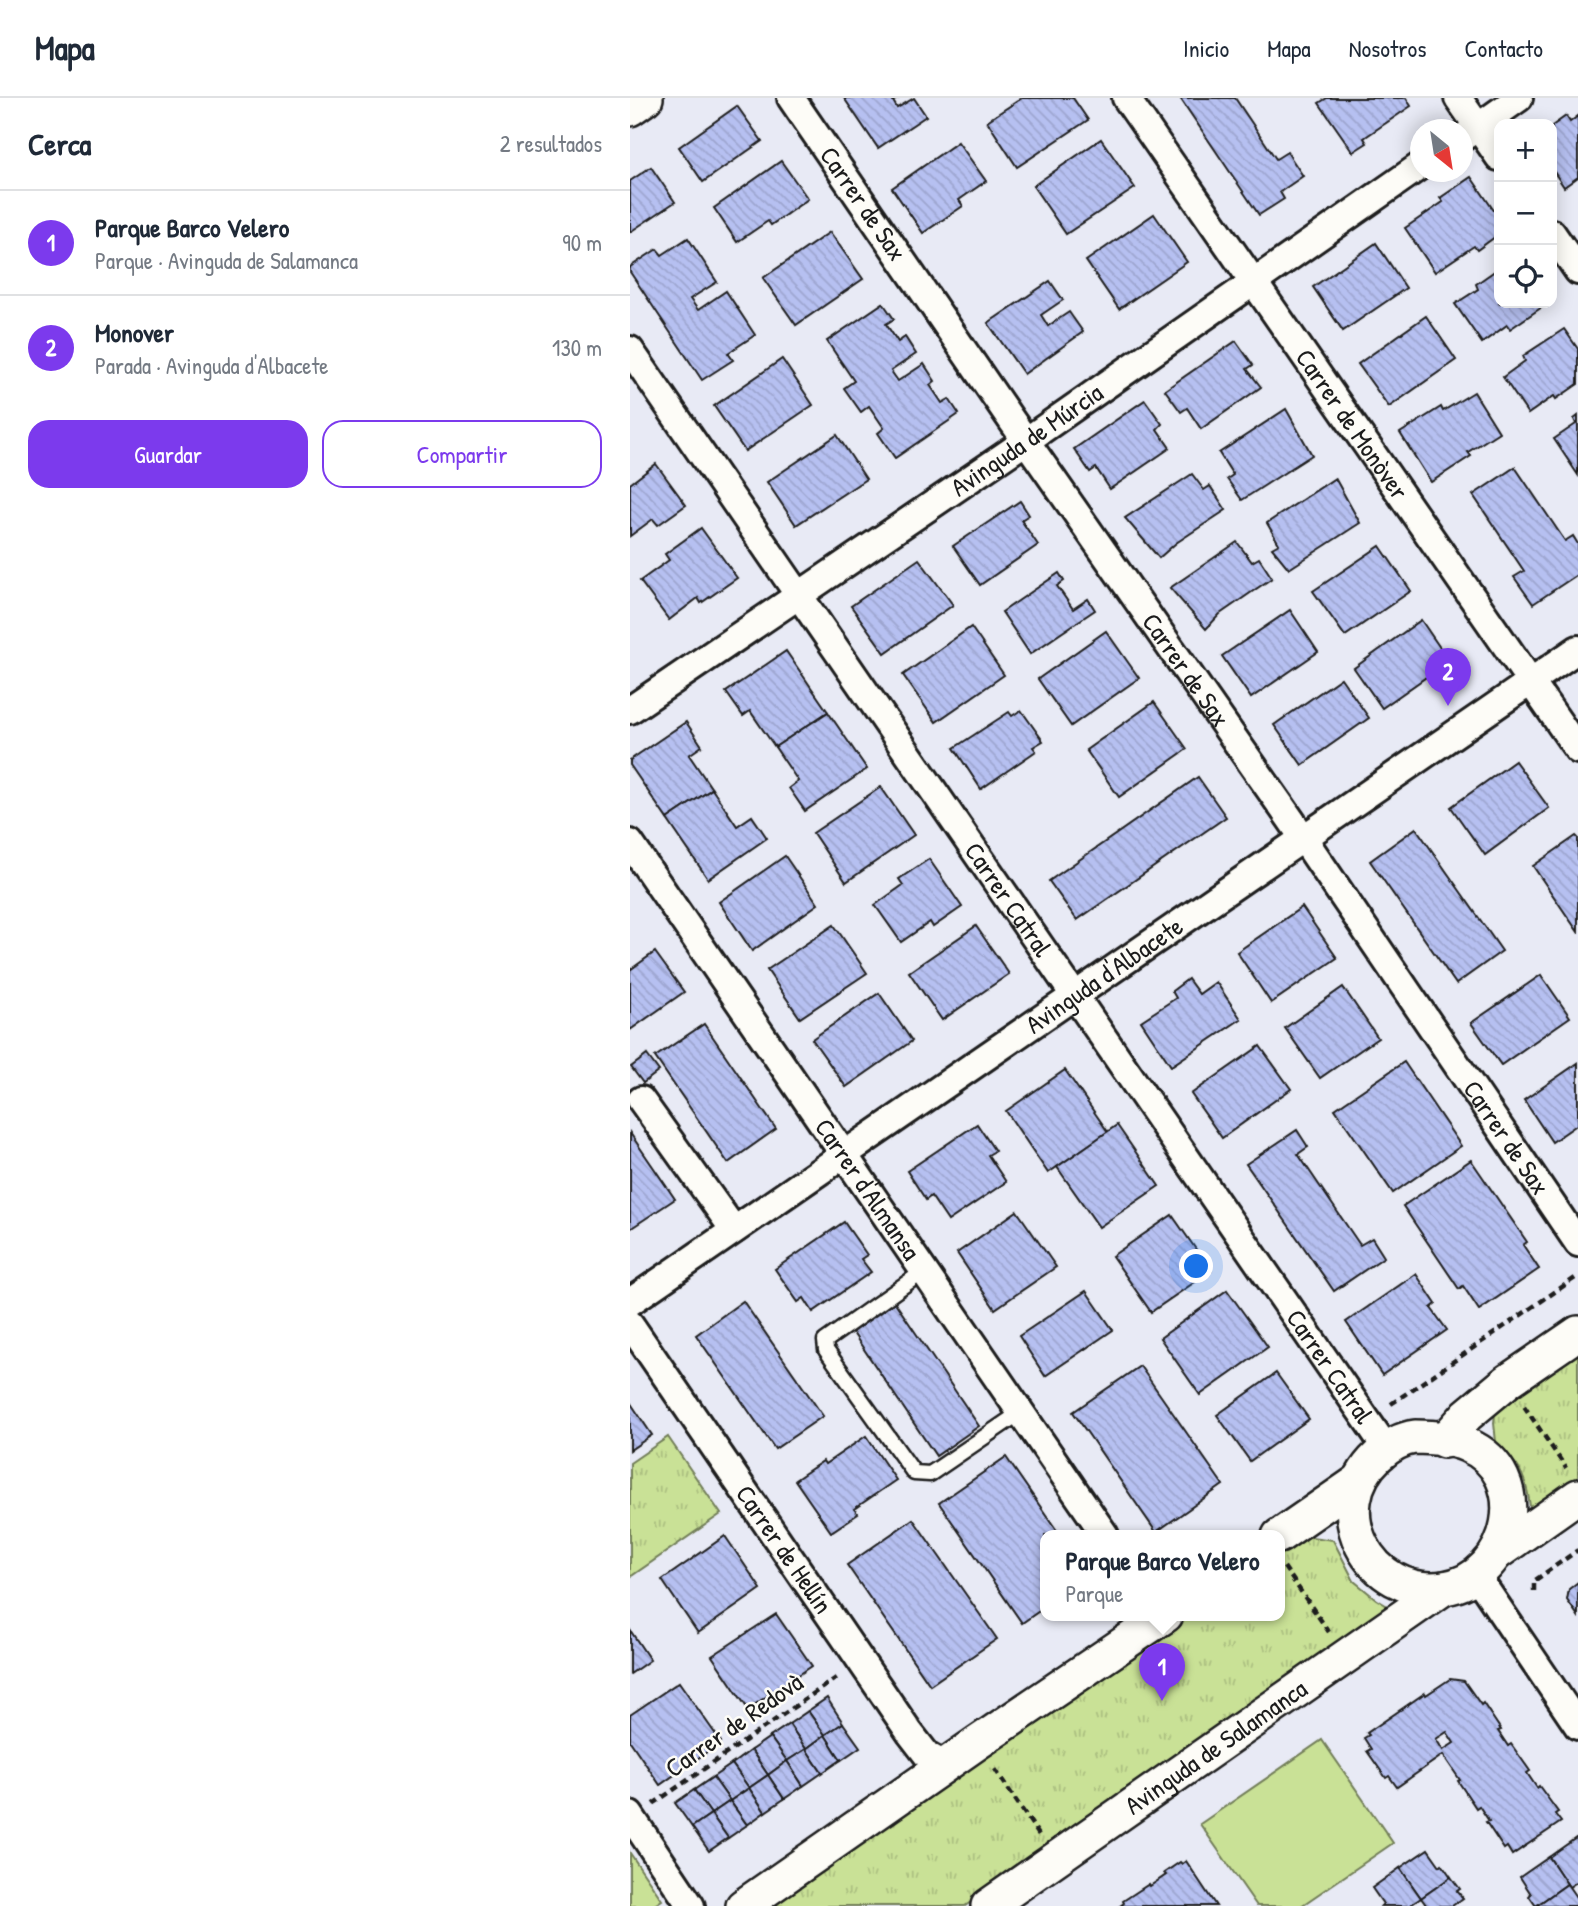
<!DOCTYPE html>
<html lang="es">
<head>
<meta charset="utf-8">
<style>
  body { margin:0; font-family:"Patrick Hand",sans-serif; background:#f6f6f7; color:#1f2937 }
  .controls { position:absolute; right:21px; top:21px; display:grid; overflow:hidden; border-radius:14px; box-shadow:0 4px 18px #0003 }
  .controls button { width:63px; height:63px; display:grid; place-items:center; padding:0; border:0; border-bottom:2px solid #e0e1e3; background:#fff; color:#1f2937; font:35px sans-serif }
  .compass { position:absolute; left:780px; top:21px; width:63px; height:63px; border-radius:50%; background:#fff; box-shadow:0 4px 18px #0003; rotate:150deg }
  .you { position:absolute; left:567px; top:1169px; width:24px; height:24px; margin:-18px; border:5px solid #fff; border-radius:50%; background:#1a73e8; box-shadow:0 0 0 10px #1a73e833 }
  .badge { display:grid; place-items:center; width:46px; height:46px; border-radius:50%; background:#7c3aed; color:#fff; font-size:23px; font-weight:700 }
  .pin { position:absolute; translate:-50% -58px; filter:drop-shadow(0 2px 4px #0008) }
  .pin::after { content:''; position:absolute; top:37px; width:24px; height:21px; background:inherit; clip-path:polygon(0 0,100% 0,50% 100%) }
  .popup { position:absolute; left:410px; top:1432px; width:245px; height:91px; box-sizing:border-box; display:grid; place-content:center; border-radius:14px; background:#fff; filter:drop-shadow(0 2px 5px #0005); font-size:23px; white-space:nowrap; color:#747a83 }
  .popup b { font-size:26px; color:#1f2937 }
  .popup::after { content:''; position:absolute; left:50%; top:100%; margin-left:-14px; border:14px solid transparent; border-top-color:#fff }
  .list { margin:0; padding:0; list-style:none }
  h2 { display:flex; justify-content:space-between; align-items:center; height:91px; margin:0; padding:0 28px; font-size:30px }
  h2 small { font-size:23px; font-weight:400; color:#747a83 }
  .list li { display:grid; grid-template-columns:46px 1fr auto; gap:21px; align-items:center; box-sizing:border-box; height:105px; padding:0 28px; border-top:2px solid #e0e1e3 }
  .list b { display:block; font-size:26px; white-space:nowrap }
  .list p { margin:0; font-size:23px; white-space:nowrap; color:#747a83 }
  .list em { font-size:23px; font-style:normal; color:#747a83 }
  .actions { display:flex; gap:14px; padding:21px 28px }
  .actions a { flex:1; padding:16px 0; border:2px solid #7c3aed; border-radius:21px; text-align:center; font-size:24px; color:#7c3aed }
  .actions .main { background:#7c3aed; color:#fff }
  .icon { flex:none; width:38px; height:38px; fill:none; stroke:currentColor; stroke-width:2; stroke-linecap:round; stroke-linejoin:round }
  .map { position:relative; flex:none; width:948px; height:1808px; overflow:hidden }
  header { display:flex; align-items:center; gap:42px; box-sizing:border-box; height:98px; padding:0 35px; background:#fff; border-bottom:2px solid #e0e1e3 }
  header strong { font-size:33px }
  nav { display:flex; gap:38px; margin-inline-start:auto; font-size:24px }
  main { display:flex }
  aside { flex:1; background:#fff }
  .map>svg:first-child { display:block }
</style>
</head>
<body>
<header>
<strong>Mapa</strong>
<nav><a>Inicio</a><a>Mapa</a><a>Nosotros</a><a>Contacto</a></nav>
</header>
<main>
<aside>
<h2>Cerca<small>2 resultados</small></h2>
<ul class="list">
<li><span class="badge">1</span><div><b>Parque Barco Velero</b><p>Parque · Avinguda de Salamanca</p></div><em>90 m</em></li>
<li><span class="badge">2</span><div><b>Monover</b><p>Parada · Avinguda d'Albacete</p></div><em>130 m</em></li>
</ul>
<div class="actions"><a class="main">Guardar</a><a>Compartir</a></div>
</aside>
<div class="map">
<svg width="948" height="1808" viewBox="0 0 948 1808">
  <defs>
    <pattern id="grass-tufts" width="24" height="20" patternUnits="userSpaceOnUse" patternTransform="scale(1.75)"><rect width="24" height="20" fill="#c9e196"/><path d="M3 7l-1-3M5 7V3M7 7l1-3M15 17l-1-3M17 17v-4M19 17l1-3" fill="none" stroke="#acc081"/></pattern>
    <pattern id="building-back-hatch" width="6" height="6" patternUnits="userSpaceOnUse" patternTransform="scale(1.75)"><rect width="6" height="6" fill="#b6c0f1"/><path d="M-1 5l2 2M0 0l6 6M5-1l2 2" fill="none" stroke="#9ca4ce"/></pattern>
  </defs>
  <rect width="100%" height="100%" fill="#e8eaf5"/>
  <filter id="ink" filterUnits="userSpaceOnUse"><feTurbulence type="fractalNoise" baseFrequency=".0143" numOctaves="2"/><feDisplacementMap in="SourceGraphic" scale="14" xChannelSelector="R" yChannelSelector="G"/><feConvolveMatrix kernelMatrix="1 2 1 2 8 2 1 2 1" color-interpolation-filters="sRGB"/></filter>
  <g filter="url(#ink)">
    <!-- grass -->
    <g fill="url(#grass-tufts)" stroke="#727e59" stroke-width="2">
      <path d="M948,1249V1386L901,1418C898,1383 892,1368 866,1344L864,1325L866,1305Z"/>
      <polygon points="38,1339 91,1416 0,1479 0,1365"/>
      <polygon points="674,1438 703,1442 724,1483 746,1501 764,1512 335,1808 135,1808 557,1517 649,1517 649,1454"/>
    </g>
    <!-- garden -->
    <g fill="#c9e196" stroke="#727e59" stroke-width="2">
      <polygon points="692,1642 763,1745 671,1808 627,1808 570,1726"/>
      <polygon points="0,1755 32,1802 23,1808 0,1808"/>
    </g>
    <!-- building -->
    <g fill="url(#building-back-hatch)" stroke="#1c1c1c" stroke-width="2" fill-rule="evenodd">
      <polygon points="214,0 269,0 263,3 267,10 284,0 296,18 248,50"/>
      <polygon points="392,0 443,0 458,22 387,69 357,23"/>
      <polygon points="550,0 605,0 646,61 657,54 673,78 650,94 654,101 629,117"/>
      <polygon points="697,0 776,0 781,8 734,40 737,45 723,54 689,5"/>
      <polygon points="107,8 132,43 73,84 49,49"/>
      <polygon points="936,18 940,24 948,18 948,79 934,89 922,71 922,28"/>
      <polygon points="471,41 505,90 436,136 403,88"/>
      <polygon points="328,44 356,83 329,102 333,108 293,135 262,90"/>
      <polygon points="151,63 178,101 141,127 138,123 107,144 84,110"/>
      <polygon points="21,69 45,104 0,134 0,83"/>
      <polygon points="841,79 869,120 869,136 847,152 844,148 805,174 775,130 813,104 810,100"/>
      <polygon points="524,116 557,164 489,211 456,163"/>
      <polygon points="200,134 233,181 166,227 133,180"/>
      <polygon points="58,140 87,184 60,201 68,212 96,193 125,237 98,255 103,262 72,282 0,174 0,169 27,151 32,157"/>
      <polygon points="746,145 776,190 713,233 683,189"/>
      <polygon points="869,170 869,205 918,205 880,231 877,227 852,245 825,206 848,191 846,186"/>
      <polygon points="420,183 433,202 411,217 418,228 439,214 453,234 394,276 358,225"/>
      <polygon points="253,205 264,221 256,226 268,244 275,239 286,256 261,273 268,283 294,266 305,283 300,287 312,305 319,301 329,316 265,360 248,335 254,330 239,308 231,314 214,290 224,283 197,243"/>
      <polygon points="796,218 826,262 759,309 728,266"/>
      <polygon points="934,231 948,251 948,286 926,301 924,298 898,316 873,279 895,263 893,258"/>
      <polygon points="606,243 623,267 617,271 631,289 571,331 557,310 551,314 535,292"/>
      <polygon points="152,261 183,307 115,353 84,308"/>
      <polygon points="844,294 869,334 838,354 841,358 801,384 770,335 811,309 813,313"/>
      <polygon points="515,302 532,326 527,331 540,350 480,391 466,370 460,374 444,351"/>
      <polygon points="656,311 682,357 612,402 597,381 603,377 589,355"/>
      <polygon points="948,318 948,377 924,341 946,326 944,321"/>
      <polygon points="207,337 236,381 166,427 137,384"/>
      <polygon points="26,366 56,407 28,427 23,421 0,438 0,386"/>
      <polygon points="885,369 935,443 943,438 948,446 948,476 903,506 884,479 894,473 843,397"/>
      <polygon points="562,376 574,392 580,388 596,412 546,445 529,460 495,420"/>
      <polygon points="705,380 730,425 659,471 642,450 649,446 637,425"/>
      <polygon points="390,403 399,417 391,422 408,447 350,487 323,448"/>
      <polygon points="71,430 107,480 71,505 68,500 39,522 10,483 39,462 35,456"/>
      <polygon points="607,444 622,464 629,460 642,480 590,516 576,531 540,490"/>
      <polygon points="750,448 781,493 715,538 683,493"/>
      <polygon points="289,461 323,507 255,555 221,508"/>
      <polygon points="429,475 434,483 427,488 443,511 458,501 465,512 400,556 372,514"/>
      <polygon points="660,512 688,554 621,600 592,558"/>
      <polygon points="791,522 819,563 752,610 724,570"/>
      <polygon points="341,529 374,577 306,624 273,577"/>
      <polygon points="476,533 509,580 441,628 408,581"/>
      <polygon points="156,553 198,614 145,649 120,613 113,618 96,594"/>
      <polygon points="711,580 739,620 672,667 644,627"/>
      <polygon points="524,604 557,651 489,699 456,652"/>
      <polygon points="391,612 413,643 403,649 406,653 351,691 324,650 379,614 382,618"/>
      <polygon points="198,614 237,671 175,713 159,690 168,683 145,649"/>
      <polygon points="56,624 72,648 59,657 82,691 37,721 0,667 0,662"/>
      <polygon points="885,663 919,710 855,757 821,709"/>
      <polygon points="568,679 596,719 447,822 419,783"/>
      <polygon points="251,689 284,737 216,784 183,735"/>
      <polygon points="82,691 107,728 122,718 137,740 78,781 37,721"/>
      <polygon points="786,730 872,853 826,886 740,763"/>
      <polygon points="946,738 948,740 948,834 903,768"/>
      <polygon points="155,758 188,806 122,853 89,804"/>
      <polygon points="299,761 332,809 303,829 300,824 271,844 245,807 273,787 269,781"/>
      <polygon points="672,809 707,860 641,905 607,854"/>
      <polygon points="204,827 237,875 170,920 137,872"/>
      <polygon points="346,828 379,876 312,922 279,874"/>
      <polygon points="25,854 54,894 0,932 0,872"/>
      <polygon points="911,877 940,919 871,967 841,925"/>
      <polygon points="558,881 569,896 586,884 611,921 541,968 511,923 546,900 542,893"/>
      <polygon points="713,889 748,940 690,980 655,930"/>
      <polygon points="249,895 282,943 216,989 182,941"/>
      <polygon points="74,926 146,1031 98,1065 25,959"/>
      <polygon points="630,948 661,991 592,1040 561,996"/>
      <polygon points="17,957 29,973 13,985 1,969"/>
      <polygon points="774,964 831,1048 763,1095 705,1011"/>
      <polygon points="948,965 948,1026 922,1044 894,1002"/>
      <polygon points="435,972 478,1034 418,1075 376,1013"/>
      <polygon points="347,1026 365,1053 358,1057 376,1084 318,1123 301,1098 296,1102 277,1073"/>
      <polygon points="487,1027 529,1088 469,1129 427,1069"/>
      <polygon points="667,1032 678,1049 668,1056 730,1147 742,1140 754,1159 704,1193 616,1066"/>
      <polygon points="0,1035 45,1101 0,1131"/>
      <polygon points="841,1062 897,1144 893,1147 909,1171 849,1212 833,1188 829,1191 773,1108"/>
      <polygon points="387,1113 426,1169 365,1211 327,1155"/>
      <polygon points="542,1117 581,1173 521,1214 482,1158"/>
      <polygon points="214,1124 237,1157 231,1161 241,1174 183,1214 174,1200 168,1204 145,1171"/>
      <polygon points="786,1176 806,1206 801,1210 817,1232 752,1277 716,1224"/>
      <polygon points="597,1192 638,1249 570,1297 530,1240"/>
      <polygon points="456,1193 483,1232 415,1278 389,1238"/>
      <polygon points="113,1203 193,1318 145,1351 66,1237"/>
      <polygon points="264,1203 349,1328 306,1358 221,1232"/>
      <polygon points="510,1268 593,1387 526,1434 443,1314"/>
      <polygon points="646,1275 679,1321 620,1363 587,1317"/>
      <polygon points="0,1304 22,1337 0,1352"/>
      <polygon points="236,1338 266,1382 224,1411 228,1416 201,1434 165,1382 193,1363 195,1366"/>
      <polygon points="376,1359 430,1437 415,1437 415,1509 392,1525 309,1405"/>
      <polygon points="283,1421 367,1541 300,1587 217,1467"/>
      <polygon points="95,1438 131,1491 68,1535 32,1482"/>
      <polygon points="948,1484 948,1518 937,1502 939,1491"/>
      <polygon points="146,1516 182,1568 118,1611 82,1558"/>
      <polygon points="0,1532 20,1562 0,1576"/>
      <path d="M820,1581L834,1583L851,1607L853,1605L871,1632L868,1633L878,1648L881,1646L900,1673L897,1675L907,1690L909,1688L928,1714L925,1716L931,1724L882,1757L877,1749L874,1751L856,1724L859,1723L849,1708L846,1710L828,1683L830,1682L813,1657L767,1689L759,1678L756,1680L737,1653L741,1651L734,1640L739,1637L737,1635L795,1595L796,1597ZM817,1634L824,1645L813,1652L806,1641Z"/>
      <polygon points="49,1584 91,1644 30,1687 0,1643 0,1617"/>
      <polygon points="197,1600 213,1625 195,1637 178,1613"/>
      <polygon points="178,1613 195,1637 176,1651 159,1626"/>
      <polygon points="213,1625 230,1649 211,1662 195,1637"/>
      <polygon points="159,1626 176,1651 157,1663 140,1639"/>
      <polygon points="195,1637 211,1662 192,1675 176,1651"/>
      <polygon points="140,1639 157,1663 138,1677 121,1652"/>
      <polygon points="176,1651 192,1675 173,1688 157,1663"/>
      <polygon points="121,1652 138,1677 119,1690 102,1666"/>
      <polygon points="157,1663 173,1688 154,1701 138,1677"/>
      <polygon points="102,1666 119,1690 100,1703 83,1679"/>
      <polygon points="138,1677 154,1701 135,1714 119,1690"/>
      <polygon points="83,1679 100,1703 81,1716 64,1692"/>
      <polygon points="119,1690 135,1714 117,1727 100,1703"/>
      <polygon points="64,1692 81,1716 62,1729 45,1705"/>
      <polygon points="100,1703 117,1727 98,1740 81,1716"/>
      <polygon points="81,1716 98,1740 79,1753 62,1729"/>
      <polygon points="946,1740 948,1743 948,1783 939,1789 919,1759"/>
      <polygon points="798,1751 810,1768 812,1766 821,1779 791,1800 770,1770"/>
      <polygon points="919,1759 937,1786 906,1808 899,1798 901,1796 890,1779"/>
      <polygon points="556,1763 586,1808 490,1808 494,1805 493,1803 519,1786 520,1788 536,1777 534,1775 550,1764 552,1766"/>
      <polygon points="770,1770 791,1800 779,1808 751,1808 753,1806 742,1790"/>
      <polygon points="821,1779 830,1791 827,1793 833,1800 822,1808 797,1808 791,1800"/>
      <polygon points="937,1786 948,1802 948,1808 906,1808"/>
    </g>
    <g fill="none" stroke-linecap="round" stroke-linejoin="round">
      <!-- service casing -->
      <g stroke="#1c1c1c" stroke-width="19">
        <polyline id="service" points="294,1173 195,1243 196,1252 284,1375 300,1376 391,1314"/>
      </g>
      <!-- minor casing -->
      <g stroke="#1c1c1c" stroke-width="32">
        <g id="minor">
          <path id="s1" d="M161,0L382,323L661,722L948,1145"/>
          <path id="s2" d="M496,0L948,652"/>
          <polyline points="828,0 869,59"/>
          <polyline points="832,40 889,0"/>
          <polyline points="922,135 948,173"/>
          <path id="s3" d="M0,252L756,1350"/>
          <path id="s4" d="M0,612L396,343L790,68"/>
          <path id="s5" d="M0,745L475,1437"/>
          <polyline points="11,1002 104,1132"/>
          <path id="s6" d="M0,1204L948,551"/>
          <path id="s7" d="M0,1226L280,1635L297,1657L315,1667"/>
          <polyline points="846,1477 948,1628"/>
          <polyline points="0,1717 61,1808"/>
        </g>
      </g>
      <!-- tertiary casing -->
      <g stroke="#1c1c1c" stroke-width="38">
        <g id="tertiary">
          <polyline points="0,11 16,0"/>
          <path d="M785,1339C800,1339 823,1341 837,1347C906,1376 883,1480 814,1490C739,1501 692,1410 748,1358C759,1348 770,1341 785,1339Z"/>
          <polyline points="814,1343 837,1317 878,1283 948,1235"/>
          <polyline points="649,1438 730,1382"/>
          <polyline points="867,1455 948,1398"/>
          <polyline points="113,1808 347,1645 536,1517"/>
          <path id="s8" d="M358,1808L814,1490"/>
        </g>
      </g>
      <!-- path -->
      <g stroke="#1c1c1c" stroke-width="4.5" stroke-dasharray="7 5" stroke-linecap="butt">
        <polyline points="761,1306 948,1178"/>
        <polyline points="894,1308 936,1370"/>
        <polyline points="654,1469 699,1534"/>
        <polyline points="904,1493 904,1483 948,1452"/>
        <polyline points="365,1671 409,1737"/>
        <polyline points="23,1706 209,1578"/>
      </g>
      <!-- service -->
      <use href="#service" stroke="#fdfcf7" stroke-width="14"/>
      <!-- minor -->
      <use href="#minor" stroke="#fdfcf7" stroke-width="26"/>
      <!-- tertiary -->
      <use href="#tertiary" stroke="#fdfcf7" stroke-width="33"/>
    </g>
  </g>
  <g text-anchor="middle" stroke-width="5" stroke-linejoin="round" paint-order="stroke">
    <!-- street labels -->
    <g font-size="26" fill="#1c1c1c" stroke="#fdfcf7">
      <text dy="9" stroke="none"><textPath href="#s1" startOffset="128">Carrer de Sax</textPath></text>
      <text dy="9" stroke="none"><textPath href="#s2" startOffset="397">Carrer de Monòver</textPath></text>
      <text dy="9" stroke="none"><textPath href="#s4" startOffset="480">Avinguda de Múrcia</textPath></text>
      <text dy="9" stroke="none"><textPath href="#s1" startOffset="695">Carrer de Sax</textPath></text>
      <text dy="9" stroke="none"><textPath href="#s3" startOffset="667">Carrer Catral</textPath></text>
      <text dy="9" stroke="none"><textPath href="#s6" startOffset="576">Avinguda d'Albacete</textPath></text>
      <text dy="9" stroke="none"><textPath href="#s1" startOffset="1262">Carrer de Sax</textPath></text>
      <text dy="9" stroke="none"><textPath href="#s5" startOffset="420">Carrer d'Almansa</textPath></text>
      <text dy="9" stroke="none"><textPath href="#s3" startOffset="1234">Carrer Catral</textPath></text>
      <text dy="9" stroke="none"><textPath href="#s7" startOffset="273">Carrer de Hellín</textPath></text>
      <text transform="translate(104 1627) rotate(-35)" y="9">Carrer de Redovà</text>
      <text dy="9" stroke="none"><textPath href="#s8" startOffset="278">Avinguda de Salamanca</textPath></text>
    </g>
  </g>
</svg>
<div class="controls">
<button>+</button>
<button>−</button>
<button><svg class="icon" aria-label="locate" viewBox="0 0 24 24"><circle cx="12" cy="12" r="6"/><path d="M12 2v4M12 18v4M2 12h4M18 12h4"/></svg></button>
</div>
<svg class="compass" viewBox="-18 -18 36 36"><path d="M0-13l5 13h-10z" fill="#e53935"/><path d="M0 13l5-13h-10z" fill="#747a83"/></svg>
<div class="you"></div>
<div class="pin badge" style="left:532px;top:1603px">1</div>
<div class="popup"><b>Parque Barco Velero</b>Parque</div>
<div class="pin badge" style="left:818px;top:608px">2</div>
</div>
</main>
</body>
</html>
